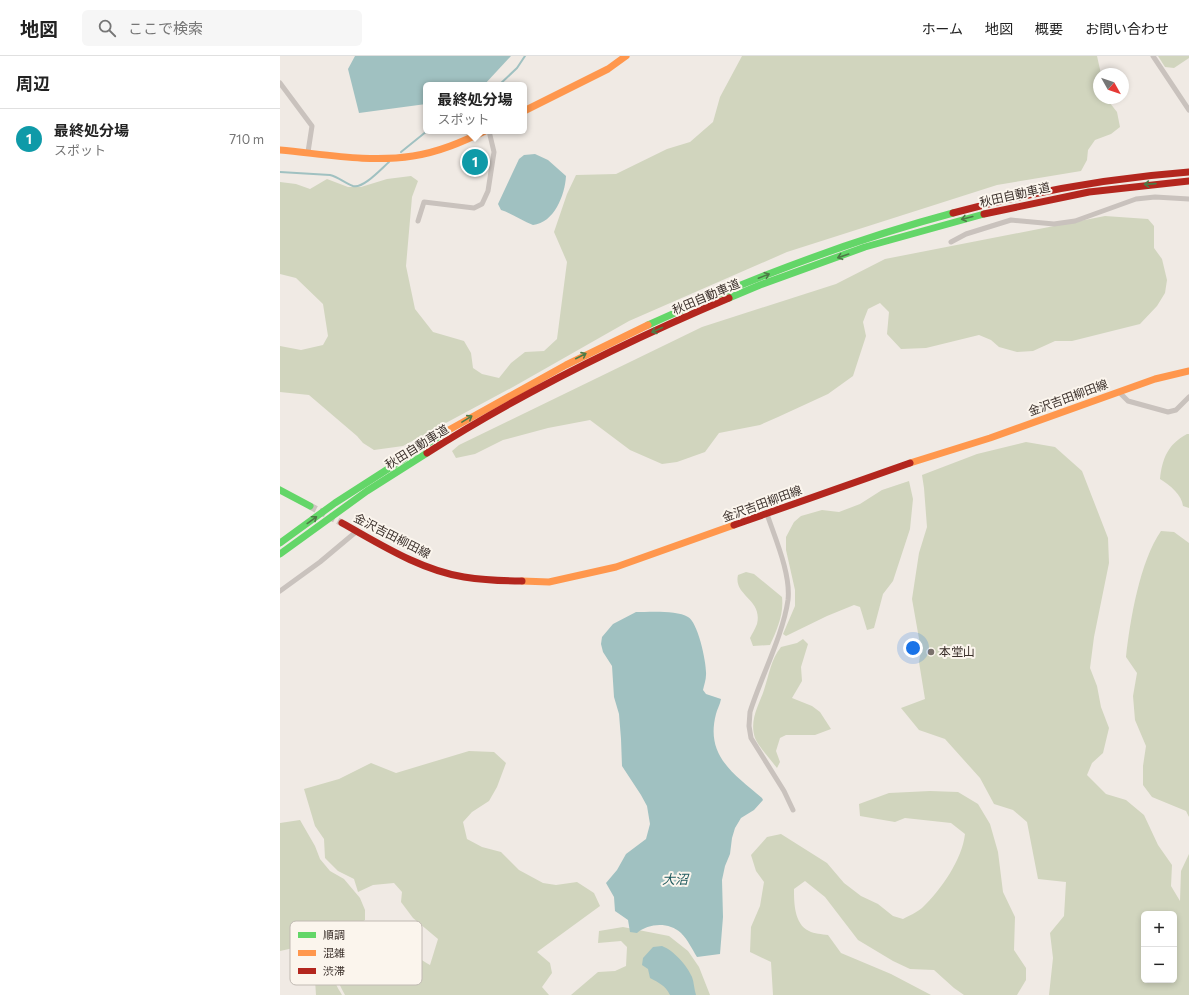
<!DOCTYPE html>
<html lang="ja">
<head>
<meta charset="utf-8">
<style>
  body { margin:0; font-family:Commissioner,"Noto Sans JP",sans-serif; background:#f6f6f6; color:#222 }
  .controls { position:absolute; right:12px; bottom:12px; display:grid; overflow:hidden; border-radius:6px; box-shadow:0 2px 6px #0003 }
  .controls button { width:36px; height:36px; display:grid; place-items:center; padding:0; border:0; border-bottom:1px solid #e0e0e0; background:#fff; color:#222; font:20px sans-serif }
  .compass { position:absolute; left:813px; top:12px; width:36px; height:36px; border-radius:50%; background:#fff; box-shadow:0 2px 6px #0003; rotate:130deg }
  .you { position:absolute; left:633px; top:592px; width:14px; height:14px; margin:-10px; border:3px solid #fff; border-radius:50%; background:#1a73e8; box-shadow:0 0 0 6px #1a73e833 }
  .badge { display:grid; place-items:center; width:26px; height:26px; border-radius:50%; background:#7a716c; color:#fff; font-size:13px; font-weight:700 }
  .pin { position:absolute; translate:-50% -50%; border:2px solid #fff; box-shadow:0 1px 4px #0006 }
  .popup { position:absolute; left:143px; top:26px; width:104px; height:52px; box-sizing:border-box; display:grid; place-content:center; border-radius:6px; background:#fff; filter:drop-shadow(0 1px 3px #0005); font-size:13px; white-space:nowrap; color:#767676 }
  .popup b { font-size:15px; color:#222 }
  .popup::after { content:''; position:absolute; left:50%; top:100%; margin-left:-8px; border:8px solid transparent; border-top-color:#fff }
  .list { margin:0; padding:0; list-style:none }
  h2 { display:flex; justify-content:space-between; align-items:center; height:52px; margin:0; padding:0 16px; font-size:17px }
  h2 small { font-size:13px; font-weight:400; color:#767676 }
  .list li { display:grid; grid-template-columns:26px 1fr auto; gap:12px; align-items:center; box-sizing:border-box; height:60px; padding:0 16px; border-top:1px solid #e0e0e0 }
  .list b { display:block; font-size:15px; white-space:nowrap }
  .list p { margin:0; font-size:13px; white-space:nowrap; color:#767676 }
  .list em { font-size:13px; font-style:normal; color:#767676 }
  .icon { flex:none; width:22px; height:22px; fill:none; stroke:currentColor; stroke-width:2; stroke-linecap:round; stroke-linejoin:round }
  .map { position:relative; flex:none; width:909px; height:939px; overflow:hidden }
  header { display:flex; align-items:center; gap:24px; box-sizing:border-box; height:56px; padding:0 20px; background:#fff; border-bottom:1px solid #e0e0e0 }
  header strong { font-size:19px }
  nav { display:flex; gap:22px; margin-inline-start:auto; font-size:14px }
  .search { width:280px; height:36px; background:#f6f6f6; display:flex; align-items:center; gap:10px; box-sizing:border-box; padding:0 14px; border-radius:6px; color:#767676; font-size:15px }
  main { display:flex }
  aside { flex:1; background:#fff }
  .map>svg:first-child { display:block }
</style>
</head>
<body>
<header>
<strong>地図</strong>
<div class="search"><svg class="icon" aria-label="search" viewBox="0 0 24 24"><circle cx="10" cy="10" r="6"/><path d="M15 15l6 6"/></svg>ここで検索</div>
<nav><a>ホーム</a><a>地図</a><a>概要</a><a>お問い合わせ</a></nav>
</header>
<main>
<aside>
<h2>周辺<small></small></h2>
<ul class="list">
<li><span class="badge" style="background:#0f9aa8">1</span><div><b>最終処分場</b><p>スポット</p></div><em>710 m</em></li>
</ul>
</aside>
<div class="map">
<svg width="909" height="939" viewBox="0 0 909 939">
  <rect width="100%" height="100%" fill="#f0eae4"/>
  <!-- green -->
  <g fill="#d1d5be" fill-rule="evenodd">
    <polygon points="462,0 817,0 821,18 819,18 819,42 826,42 837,56 840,71 831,78 815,84 808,94 807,104 801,115 717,129 507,196 349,265 233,331 123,390 94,394 83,387 77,380 29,339 0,336 0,290 21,294 43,289 48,280 43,248 16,222 0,218 0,126 16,128 30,133 47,123 68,131 81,131 107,123 131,120 138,125 132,141 126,210 135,253 153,276 184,285 191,297 193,312 202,318 219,322 231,307 245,296 264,295 277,283 287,206 274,176 287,138 296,119 336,118 387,93 410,86 433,66 440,41"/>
    <polygon points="878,0 909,0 909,2 894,12 885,11"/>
    <polygon points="825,160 868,163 874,170 874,192 882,203 887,224 885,237 877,250 860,268 792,285 775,285 753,295 737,296 719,291 711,284 699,279 646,292 621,293 607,278 609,256 600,247 588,253 583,266 586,280 573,320 548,338 498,361 480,369 439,377 425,396 397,406 382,408 350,394 310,364 268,372 223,384 195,398 176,402 172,395 179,389 422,271 556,228 605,203"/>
    <path d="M907,378H909V452L903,450C902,439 890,429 880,423C882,403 888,388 907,378Z"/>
    <path d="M746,386L775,391L802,415L828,482L829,507L814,581L810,612L817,630L821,651L829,672L823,697L812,707L807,719L826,738L846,744L864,759L878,789L892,809L891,830L900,845L901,815L909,798V939H769L773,902L770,877L784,860L786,826L758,823L747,766L733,754L714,748L700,722L665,683L639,674L621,652L645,643L639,606L641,594L632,543L639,497L647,471L644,432L642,419L697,398ZM864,858H894V924H864Z"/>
    <polygon points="629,425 633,443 630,473 613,525 603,538 594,572 587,574 580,551 574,549 547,560 506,580 503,578 515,550 515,534 506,494 506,481 514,466 521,460 542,454 559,456 580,448 602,434"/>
    <path d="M881,475L894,476L909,487V761L906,755L872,741L863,729V710L866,690L855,664L853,640L857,617L846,601C850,564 860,505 881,475Z"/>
    <path d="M466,516L474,518L502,541C504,558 497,574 490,589L473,590L470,582C472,578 475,573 477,568C483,543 453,540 458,519Z"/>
    <path d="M523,583L528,588L521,611L522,625L512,642L532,650L540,656L551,673L535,679H506L500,682L496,695L500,706L497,712C491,704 478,690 475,682C469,664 479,649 484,634C489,619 491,603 501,591L517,587Z"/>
    <path d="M189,695L214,696L226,707L217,731L209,745L192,756L183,766L187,783L202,791L221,796L239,814L263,827L276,829L297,826L314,837L320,850L257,896L270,907L272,917L262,931L269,939H65C53,918 55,910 60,888C64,886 68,882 71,881C97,871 129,897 150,909L158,883L133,862L121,846L122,836L114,827L93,829L78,836L74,823L58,815L45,802L44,783L35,770L24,733L59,723L91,707L116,717Z"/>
    <path d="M650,735L678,736L698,748L710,768L718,796L723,836L735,861L734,894L746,912V924L737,939H684L674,932L654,914L630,913L613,905L578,884L545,841L525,825L514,833C514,846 514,868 529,875C534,878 542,878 548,879L561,897L611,918L651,939H493L491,906L470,896L471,871L480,850L484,826L476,815L471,799L487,781L501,778L547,807L564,827L581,840L598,848L613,860L623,863C629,860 637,856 642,852C661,834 682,804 685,778L671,767L625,762L615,766L580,760L579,748L609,737Z"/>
    <path d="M20,764L35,790L40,803L50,815L64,823L80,842L85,854V864C80,868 74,869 69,873C55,883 51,910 55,925C56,930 60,935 62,939H36L35,924L27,889L0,895V767Z"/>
    <polygon points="343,871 389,880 408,895 419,911 430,939 291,939 318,916 335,915 346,910 347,891 341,885 318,887 319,875"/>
  </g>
  <!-- water -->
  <g fill="#a0c1c1">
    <polygon points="75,0 231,0 204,29 146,29 146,48 79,57 68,13"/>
    <path d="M255,98L268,104L286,120C285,139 274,167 253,169C242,165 231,157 221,154L218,148L239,103L244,99Z"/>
    <path d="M356,556C370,556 397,554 408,561C418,566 427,608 426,619C426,624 424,629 423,634L426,638L441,643C440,649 437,653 436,658C425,700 454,718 482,742L483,744L474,754L461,762L455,772L452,782L450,798L445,810L442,824L443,861L440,898L417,901C412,893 408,884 401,877C389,866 369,867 357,877L350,876L348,864L335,855L334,841L326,827L337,814L346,798L366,783L370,768L367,750L361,739L342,710L341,683L339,658L334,641L332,610L323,596L321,588L322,581L333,568Z"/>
    <path d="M382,890C393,894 407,909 412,921C414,926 414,933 416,939H390C385,929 379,927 370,922L368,913L362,909L363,902L373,891Z"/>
  </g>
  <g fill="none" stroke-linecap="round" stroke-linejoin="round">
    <!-- stream -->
    <g stroke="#a0c1c1" stroke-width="2">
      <polyline points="219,29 237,12 245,0"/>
      <polyline points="121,96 147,75"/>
      <path d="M0,116L50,119C59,121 64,127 73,130C83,133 101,113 109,106"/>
    </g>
    <!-- secondary-tunnel -->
    <polyline stroke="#ccc5bf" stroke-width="7" stroke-dasharray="7 3.5" stroke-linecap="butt" points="30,450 62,467"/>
    <!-- street -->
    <g stroke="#c9c2bd" stroke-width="5">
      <polyline points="873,0 909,54"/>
      <polyline points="0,27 32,70 28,96"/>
      <polyline points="138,165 144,146 194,152 202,148 208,135 214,96 209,75"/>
      <polyline points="671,186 686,178 731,164 774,168 795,165 856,143 875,141 909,143"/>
      <polyline points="839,336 848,345 888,356 896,354 909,341"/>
      <path d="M487,458C495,482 511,518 508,544C503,579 481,621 470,656L469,670L471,682L504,735L513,754"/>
      <polyline points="0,535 40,506 77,475"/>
    </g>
    <!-- fast -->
    <g stroke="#63d668" stroke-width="7">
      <polyline points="449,242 480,229 585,191 704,158"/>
      <path d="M368,269C467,224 568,185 673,157"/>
      <polyline points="0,434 30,450"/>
      <polyline points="0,487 55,447 167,375"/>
      <polyline points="0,498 87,435 147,397"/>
    </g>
    <!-- slow -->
    <g stroke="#ff974d" stroke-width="7">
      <polyline points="244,55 328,13 346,0"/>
      <path d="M0,94C44,98 89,107 133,100C159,96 182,86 205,75"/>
      <polyline points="167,375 286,309 368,269"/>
      <polyline points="630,407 710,382 875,323 909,315"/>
      <polyline points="242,525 269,526 336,511 454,469"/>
    </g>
    <!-- jam -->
    <g stroke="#b3261e" stroke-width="7">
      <path d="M673,157C751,136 828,122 909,116"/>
      <polyline points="704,158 809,136 909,125"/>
      <path d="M147,397C243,336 345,286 449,242"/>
      <path d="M62,467C100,488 140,514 184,521C203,524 223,525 242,525"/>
      <polyline points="454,469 630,407"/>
    </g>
  </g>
  <!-- one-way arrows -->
  <defs><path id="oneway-shaft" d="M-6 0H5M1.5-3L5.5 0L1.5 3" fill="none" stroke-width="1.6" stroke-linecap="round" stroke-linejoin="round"/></defs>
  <g stroke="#4d7b46">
    <use href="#oneway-shaft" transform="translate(870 128) rotate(176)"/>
    <use href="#oneway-shaft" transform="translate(687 162) rotate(166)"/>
    <use href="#oneway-shaft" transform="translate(563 200) rotate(161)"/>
    <use href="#oneway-shaft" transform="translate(484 220) rotate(-21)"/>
    <use href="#oneway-shaft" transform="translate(377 274) rotate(156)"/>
    <use href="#oneway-shaft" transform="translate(301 300) rotate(-27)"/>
    <use href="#oneway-shaft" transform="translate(187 363) rotate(-31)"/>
    <use href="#oneway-shaft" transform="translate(32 464) rotate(-36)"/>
  </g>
  <!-- markers -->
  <circle fill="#7a716c" stroke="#fbf5ed" stroke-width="1.5" cx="651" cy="596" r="4"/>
  <g text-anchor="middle" stroke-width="4" stroke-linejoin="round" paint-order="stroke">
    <!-- street labels -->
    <g font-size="12" fill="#3b302b" stroke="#fbf5ed">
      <text transform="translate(735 139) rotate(-13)" y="4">秋田自動車道</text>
      <text transform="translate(426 241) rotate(-23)" y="4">秋田自動車道</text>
      <text transform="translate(788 342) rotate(-20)" y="4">金沢吉田柳田線</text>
      <text transform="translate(137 391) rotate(-32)" y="4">秋田自動車道</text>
      <text transform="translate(482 448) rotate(-20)" y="4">金沢吉田柳田線</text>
      <text transform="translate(112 480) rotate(27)" y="4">金沢吉田柳田線</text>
    </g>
    <!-- poi labels -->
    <g font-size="12" fill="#3b302b" stroke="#fbf5ed" text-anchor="start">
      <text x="659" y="600">本堂山</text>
    </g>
    <!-- water labels -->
    <g font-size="13" font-style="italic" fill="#1f5a5e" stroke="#fbf5ed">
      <text x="395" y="828">大沼</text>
    </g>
  </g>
  <!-- legend -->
  <rect x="10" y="865" width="132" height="64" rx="6" fill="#fbf5ed" stroke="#c1bab3" stroke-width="1"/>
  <rect x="18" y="876" width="18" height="6" fill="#63d668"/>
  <rect x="18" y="894" width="18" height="6" fill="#ff974d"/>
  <rect x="18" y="912" width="18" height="6" fill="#b3261e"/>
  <g font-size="11" fill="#3b302b">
    <text x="43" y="883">順調</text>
    <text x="43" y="901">混雑</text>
    <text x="43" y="919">渋滞</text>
  </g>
</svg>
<div class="controls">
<button>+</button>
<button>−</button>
</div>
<svg class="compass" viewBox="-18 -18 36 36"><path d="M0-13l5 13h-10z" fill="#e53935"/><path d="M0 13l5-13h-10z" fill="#767676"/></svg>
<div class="you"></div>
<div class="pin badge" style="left:195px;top:106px;background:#0f9aa8">1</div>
<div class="popup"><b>最終処分場</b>スポット</div>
</div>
</main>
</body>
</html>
